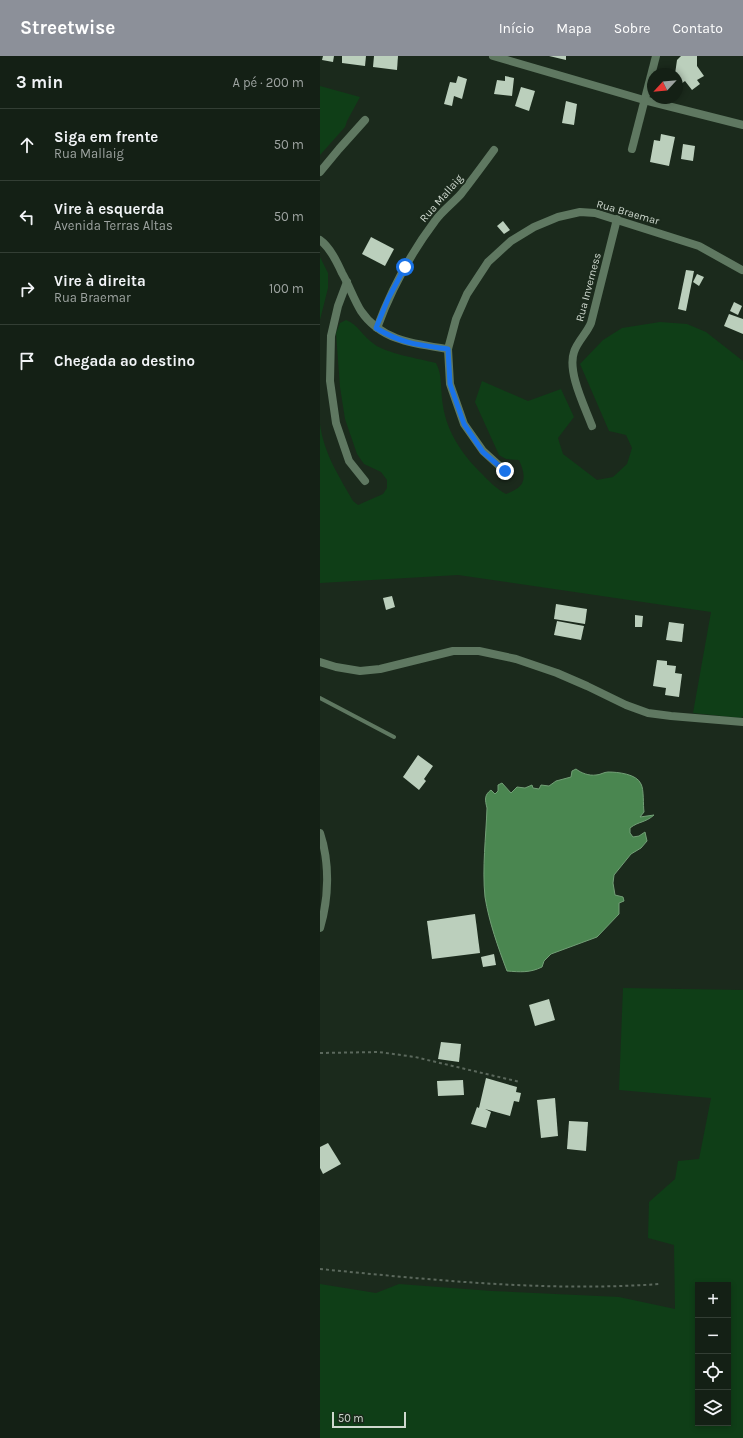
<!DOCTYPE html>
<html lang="pt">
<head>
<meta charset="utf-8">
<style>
  body { margin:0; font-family:Karla,sans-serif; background:#1d281e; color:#f1f3f6 }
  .controls { position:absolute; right:12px; bottom:12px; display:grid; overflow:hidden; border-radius:0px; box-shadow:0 2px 6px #0003 }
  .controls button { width:36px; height:36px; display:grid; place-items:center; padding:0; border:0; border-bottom:1px solid #333e34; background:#142015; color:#f1f3f6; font:20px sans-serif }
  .compass { position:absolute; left:327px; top:12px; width:36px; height:36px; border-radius:50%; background:#142015; box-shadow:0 2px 6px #0003; rotate:244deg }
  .scale { position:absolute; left:12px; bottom:10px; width:74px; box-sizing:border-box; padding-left:4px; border:2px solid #ced8ce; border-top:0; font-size:11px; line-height:14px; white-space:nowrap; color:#ced8ce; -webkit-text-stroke:3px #1b2a1c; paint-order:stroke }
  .stop { position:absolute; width:12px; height:12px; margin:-9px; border:3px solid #1a73e8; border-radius:50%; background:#fff }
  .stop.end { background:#1a73e8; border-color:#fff; box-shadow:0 1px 4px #0008 }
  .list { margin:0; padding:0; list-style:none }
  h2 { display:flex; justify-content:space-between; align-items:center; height:52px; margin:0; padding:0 16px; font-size:17px }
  h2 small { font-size:13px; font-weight:400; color:#9da3a0 }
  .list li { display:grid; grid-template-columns:26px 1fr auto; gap:12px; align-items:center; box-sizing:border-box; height:72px; padding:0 16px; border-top:1px solid #333e34 }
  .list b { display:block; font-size:15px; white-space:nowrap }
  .list p { margin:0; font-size:13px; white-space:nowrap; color:#9da3a0 }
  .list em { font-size:13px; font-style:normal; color:#9da3a0 }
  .icon { flex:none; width:22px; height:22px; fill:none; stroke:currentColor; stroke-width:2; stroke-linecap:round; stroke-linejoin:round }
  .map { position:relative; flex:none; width:423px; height:1382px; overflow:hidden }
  header { display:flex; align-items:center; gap:24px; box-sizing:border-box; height:56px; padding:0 20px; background:#8c9099; color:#fff }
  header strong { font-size:19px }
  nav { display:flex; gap:22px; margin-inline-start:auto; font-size:14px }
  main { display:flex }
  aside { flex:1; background:#142015 }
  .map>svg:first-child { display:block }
</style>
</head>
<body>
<header>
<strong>Streetwise</strong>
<nav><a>Início</a><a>Mapa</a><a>Sobre</a><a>Contato</a></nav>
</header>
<main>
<aside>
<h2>3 min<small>A pé · 200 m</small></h2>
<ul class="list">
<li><svg class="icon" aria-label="ahead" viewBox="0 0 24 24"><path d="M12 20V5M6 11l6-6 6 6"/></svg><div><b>Siga em frente</b><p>Rua Mallaig</p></div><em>50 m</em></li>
<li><svg class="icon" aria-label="left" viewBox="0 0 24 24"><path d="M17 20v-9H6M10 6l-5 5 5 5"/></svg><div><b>Vire à esquerda</b><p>Avenida Terras Altas</p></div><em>50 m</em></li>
<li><svg class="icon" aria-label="right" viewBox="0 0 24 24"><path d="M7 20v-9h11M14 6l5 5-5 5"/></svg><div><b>Vire à direita</b><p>Rua Braemar</p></div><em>100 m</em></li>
<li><svg class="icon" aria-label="arrive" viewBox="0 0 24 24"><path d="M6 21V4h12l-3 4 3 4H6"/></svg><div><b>Chegada ao destino</b></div></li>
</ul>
</aside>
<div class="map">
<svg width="423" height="1382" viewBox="0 0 423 1382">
  <rect width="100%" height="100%" fill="#1b2a1c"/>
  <!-- green -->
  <g fill="#0f3e17" fill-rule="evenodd">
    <polygon points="0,30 40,41 27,65 25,71 0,99"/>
    <polygon points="0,201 8,217 8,232 0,264"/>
    <path d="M26,264C38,268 43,281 54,288C65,297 100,303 116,307C123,320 120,335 123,350C127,376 142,398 160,416C169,425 175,432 186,438C206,431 207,422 199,404L186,403L179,399L155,346L162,325L208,345L241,333L254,361L238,382L243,398L277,424L293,421L307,408L312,392L306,379L289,375L260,308L283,284L302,272L340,266L367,268L386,276L423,305V660L421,662L373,657L391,556L138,519L0,527V368C4,398 19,420 33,445L38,449L63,438L67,432V424L61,416L44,408L37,398L25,363L20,331L16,277L20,267Z"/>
    <path d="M303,932L423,934V1382H0V1228L56,1237L79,1228L172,1235L299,1241L355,1253L354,1189L328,1182L329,1146L355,1123L358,1105L379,1103L391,1042L299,1034ZM378,1229H408V1367H378Z"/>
  </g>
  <!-- water -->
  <path fill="#4a8650" stroke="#729f76" d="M256,713C261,717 269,720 276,719C280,719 284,716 288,716C298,716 317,718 321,728C324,733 323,749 324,756L320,761L334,759C325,767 319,765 310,772V777L313,781L319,780L325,776L327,785L321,792L311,798L294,819L293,827L295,839L303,841L304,845L299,847V858L277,881L231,898L224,905L222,911C210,917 200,916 187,915C178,891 169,866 165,841C162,812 166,781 167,752C165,744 164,739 171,734L175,738L178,735V729L182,727L191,737L197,731L205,732L212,729L213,732L219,733L221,729L229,730L236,725L251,721L252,715Z"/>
  <!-- building -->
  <g fill="#bbcfbc">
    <polygon points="3,0 14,0 13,6 2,4"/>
    <polygon points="22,0 46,0 45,10 22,7"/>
    <polygon points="54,0 78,0 77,14 53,11"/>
    <polygon points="229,0 246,0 246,4"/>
    <polygon points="361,0 377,0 377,10 384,20 377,24 380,28 372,34 365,25 357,31 357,18 355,18 357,4"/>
    <polygon points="138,20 147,23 142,43 134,40 132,50 124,48 130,26 136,27"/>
    <polygon points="185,20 194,22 192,40 174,38 177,24 185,25"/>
    <polygon points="201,31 215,35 209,55 195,50"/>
    <polygon points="246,45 257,48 254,69 242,67"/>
    <polygon points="341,78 355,81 349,110 330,106 334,84 340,85"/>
    <polygon points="363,88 375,90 373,105 361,103"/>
    <polygon points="183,165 190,174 184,178 177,170"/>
    <polygon points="51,181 74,193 65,210 42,198"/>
    <polygon points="366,214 374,215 366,255 358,253"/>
    <polygon points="377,218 384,221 379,230 373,226"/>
    <polygon points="414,246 422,250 418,259 410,255"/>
    <polygon points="409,258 423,263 423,278 404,270"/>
    <polygon points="72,540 75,551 66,554 63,542"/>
    <polygon points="236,548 267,553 265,568 234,563"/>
    <polygon points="315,559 323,560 322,571 315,571"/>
    <polygon points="237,565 264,570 261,584 234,579"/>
    <polygon points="349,566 364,568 362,586 346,584"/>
    <polygon points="337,604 347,605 347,609 356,610 355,617 362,618 359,641 345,639 346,632 333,630"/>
    <polygon points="98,699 113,710 104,723 106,725 99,734 83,721"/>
    <polygon points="155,858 160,897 112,903 107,865"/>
    <polygon points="174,898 176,909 163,911 161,901"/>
    <polygon points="229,943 235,964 215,970 209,949"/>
    <polygon points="121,986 141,988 139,1006 118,1003"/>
    <polygon points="166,1022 197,1031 196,1036 201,1037 199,1046 194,1045 190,1060 165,1053 171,1056 166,1072 151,1068 157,1051 159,1052"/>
    <polygon points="143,1024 144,1039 118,1040 117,1025"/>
    <polygon points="235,1042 238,1080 221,1082 217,1044"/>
    <polygon points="249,1065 268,1066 266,1095 247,1093"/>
    <polygon points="8,1087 21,1108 3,1118 0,1112 0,1091"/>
  </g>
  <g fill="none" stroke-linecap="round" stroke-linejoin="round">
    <!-- path -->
    <g stroke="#5b685c" stroke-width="2" stroke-dasharray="3 3" stroke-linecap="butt">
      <polyline points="0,997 59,996 95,1001 200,1026"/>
      <path d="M0,1213C113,1224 227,1236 340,1228"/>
    </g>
    <!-- lane -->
    <polyline stroke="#5f7861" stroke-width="4" points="0,642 74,681"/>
    <!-- street -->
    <g stroke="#5f7861" stroke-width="8">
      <polyline points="173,0 324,44 423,69"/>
      <polyline points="312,93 336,0"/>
      <polyline points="0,116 19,93 45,64"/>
      <path d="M0,184C10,191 17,206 22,217C29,229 34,244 41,255C61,285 96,288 128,293"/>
      <polyline points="27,226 18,250 11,280 10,325 16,367 29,405 45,425"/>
      <path d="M57,272C71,234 91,197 115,165C122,155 133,147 141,138C152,124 163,109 174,94"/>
      <path d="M272,370C265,351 247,316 254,296C257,286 267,277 271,267L297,163"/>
      <polyline points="185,415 163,395 144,368 130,328 128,293 136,263 147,238 168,206 191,185 214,171 238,161 260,156 275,157 379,190 422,214"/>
      <polyline points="0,606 16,611 40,615 60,613 133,595 159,595 196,603 237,617 267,630 306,649 328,657 351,660 423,666"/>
      <path d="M0,777C10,807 9,842 0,872"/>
    </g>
  </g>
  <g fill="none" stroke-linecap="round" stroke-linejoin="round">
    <!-- route -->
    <path stroke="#1a73e8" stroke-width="5" d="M85,211L68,243L56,272C82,288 99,289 128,293L130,328L144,368L163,396L185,415"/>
  </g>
  <g text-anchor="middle" stroke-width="4" stroke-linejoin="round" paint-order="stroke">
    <!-- street labels -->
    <g font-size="11" fill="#ced8ce" stroke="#1b2a1c">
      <text transform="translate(121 142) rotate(-49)" y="4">Rua Mallaig</text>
      <text transform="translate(308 156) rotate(16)" y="4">Rua Braemar</text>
      <text transform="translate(268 231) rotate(-75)" y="4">Rua Inverness</text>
    </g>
  </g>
</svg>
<div class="controls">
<button>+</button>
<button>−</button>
<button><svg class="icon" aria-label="locate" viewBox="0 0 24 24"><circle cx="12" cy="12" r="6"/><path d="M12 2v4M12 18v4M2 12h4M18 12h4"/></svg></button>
<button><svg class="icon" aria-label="layers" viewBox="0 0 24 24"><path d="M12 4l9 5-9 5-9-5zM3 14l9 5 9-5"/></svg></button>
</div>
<svg class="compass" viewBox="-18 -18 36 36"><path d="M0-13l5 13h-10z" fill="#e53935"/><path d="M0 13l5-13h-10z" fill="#9da3a0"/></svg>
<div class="scale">50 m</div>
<div class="stop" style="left:85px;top:211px"></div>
<div class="stop end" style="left:185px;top:415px"></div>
</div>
</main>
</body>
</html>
